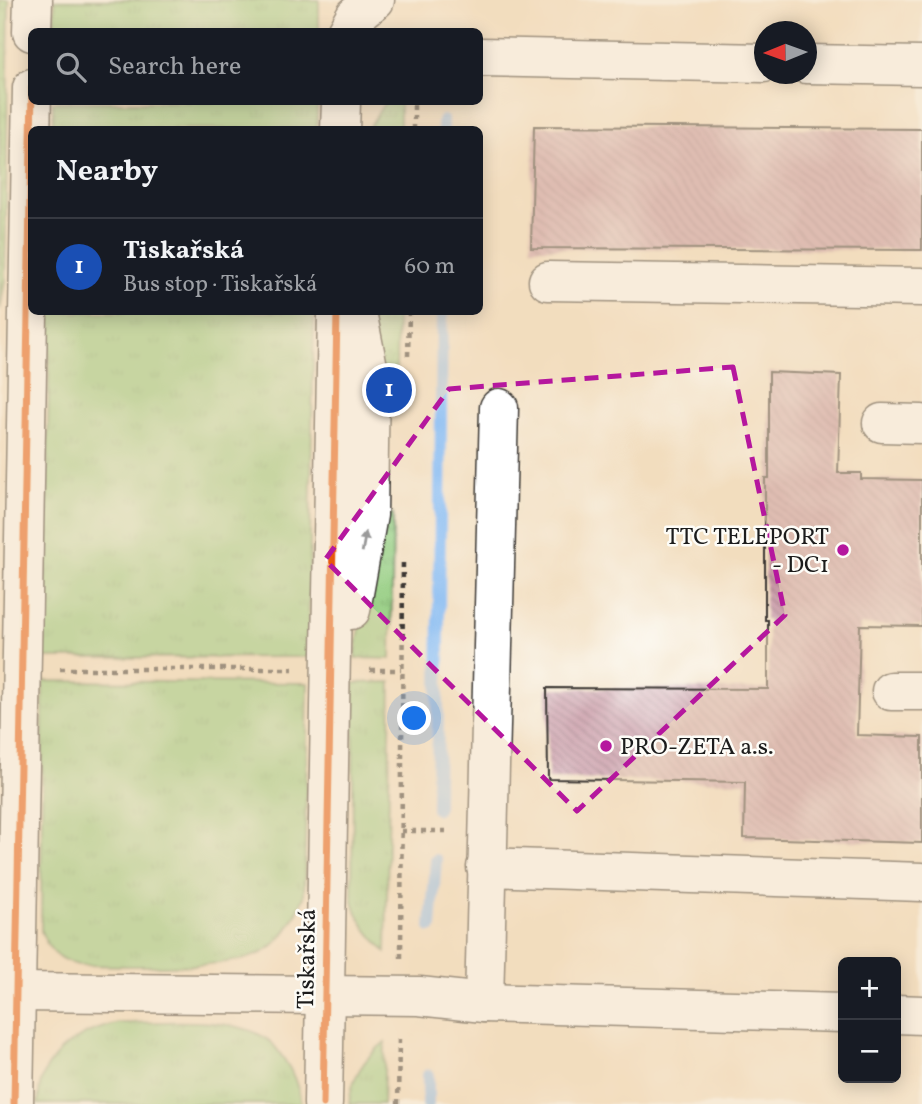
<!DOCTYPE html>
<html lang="en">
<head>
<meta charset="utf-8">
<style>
  body { margin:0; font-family:Vollkorn,serif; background:#242831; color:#f1f3f6 }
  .controls { position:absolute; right:21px; bottom:21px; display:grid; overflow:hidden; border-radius:10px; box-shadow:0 4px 18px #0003 }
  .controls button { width:63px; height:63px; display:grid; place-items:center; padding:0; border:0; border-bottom:2px solid #363941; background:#171b24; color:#f1f3f6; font:35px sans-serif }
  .compass { position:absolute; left:754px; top:21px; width:63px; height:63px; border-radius:50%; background:#171b24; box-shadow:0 4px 18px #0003; rotate:269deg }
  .you { position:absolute; left:415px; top:719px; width:24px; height:24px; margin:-18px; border:5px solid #fff; border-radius:50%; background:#1a73e8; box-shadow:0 0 0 10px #1a73e833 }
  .badge { display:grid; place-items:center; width:46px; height:46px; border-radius:50%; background:#db2777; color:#fff; font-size:23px; font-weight:700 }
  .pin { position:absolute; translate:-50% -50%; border:4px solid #fff; box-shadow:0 2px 7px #0006 }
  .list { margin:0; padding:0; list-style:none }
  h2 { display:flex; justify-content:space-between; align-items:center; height:91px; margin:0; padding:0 28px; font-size:30px }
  h2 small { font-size:23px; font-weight:400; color:#9ea1a6 }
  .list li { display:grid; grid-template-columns:46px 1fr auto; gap:21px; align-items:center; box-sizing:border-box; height:98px; padding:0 28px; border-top:2px solid #363941 }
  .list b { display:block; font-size:26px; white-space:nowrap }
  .list p { margin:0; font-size:23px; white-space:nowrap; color:#9ea1a6 }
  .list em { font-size:23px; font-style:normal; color:#9ea1a6 }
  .icon { flex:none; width:38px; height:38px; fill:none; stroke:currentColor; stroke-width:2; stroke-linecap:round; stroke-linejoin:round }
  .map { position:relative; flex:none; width:922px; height:1104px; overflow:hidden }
  .search { position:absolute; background:#171b24; box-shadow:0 4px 18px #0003; left:28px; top:28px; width:455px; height:77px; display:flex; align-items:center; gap:18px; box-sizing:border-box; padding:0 24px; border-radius:10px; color:#9ea1a6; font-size:26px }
  .panel { position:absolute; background:#171b24; box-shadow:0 4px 18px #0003; left:28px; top:126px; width:455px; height:189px; border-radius:10px }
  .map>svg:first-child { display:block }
</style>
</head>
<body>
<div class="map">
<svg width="922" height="1104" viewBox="0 0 922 1104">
  <defs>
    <pattern id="grass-tufts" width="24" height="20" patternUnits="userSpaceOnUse" patternTransform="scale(1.75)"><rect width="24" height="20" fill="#93cc7f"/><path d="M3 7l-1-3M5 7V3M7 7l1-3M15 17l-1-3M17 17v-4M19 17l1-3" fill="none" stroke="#7eaf6d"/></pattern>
    <pattern id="building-back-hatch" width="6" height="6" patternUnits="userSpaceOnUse" patternTransform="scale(1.75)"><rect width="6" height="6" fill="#c796a4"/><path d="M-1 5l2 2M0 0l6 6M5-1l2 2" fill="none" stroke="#a17a85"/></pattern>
  </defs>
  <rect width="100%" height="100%" fill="#fdfcf7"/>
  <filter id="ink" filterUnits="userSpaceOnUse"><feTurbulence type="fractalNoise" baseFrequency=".0143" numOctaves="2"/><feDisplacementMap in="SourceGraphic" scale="14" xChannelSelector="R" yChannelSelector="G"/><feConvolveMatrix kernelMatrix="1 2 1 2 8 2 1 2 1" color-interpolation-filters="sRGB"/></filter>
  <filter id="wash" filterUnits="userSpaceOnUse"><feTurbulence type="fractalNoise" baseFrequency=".00686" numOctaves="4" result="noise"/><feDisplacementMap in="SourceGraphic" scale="28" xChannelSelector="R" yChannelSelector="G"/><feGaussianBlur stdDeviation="1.57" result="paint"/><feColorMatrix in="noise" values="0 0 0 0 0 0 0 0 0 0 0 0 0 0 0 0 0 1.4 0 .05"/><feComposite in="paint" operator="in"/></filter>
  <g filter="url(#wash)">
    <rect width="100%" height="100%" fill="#f2ddbe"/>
    <!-- grass -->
    <g fill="url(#grass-tufts)" stroke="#58744e" stroke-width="2">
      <polygon points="0,0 9,0 5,281 0,310"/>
      <polygon points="55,0 319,0 319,31 54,31"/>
      <rect x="53" y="102" width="264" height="27"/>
      <polygon points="385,102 400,102 400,129 368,129"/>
      <polygon points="50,312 314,312 308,657 44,658"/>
      <polygon points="367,312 397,312 396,372 379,373"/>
      <polygon points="378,514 393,514 391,659 355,658"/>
      <path d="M43,681L308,683L304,897C296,916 285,938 267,950C235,972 120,965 78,965C57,959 49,951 41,931Z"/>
      <path d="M391,682L386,952C370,935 357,921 352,897L354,683Z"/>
      <path d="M119,1023C161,1023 237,1014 271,1042C276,1047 280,1054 284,1059C293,1072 299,1088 301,1104H38C39,1097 39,1088 41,1082C52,1047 86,1030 119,1023Z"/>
      <path d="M385,1042L383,1104H349C351,1078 364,1058 385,1042Z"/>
    </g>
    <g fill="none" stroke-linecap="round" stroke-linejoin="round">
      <!-- stream -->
      <g stroke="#82b8f1" stroke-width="12">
        <polyline points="443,130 443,121"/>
        <polyline points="437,809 442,312"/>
        <polyline points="431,927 436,860"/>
        <polyline points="428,1104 428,1075"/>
      </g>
    </g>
    <g id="blocks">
      <!-- building -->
      <g fill="url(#building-back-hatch)">
        <polygon points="534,126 922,129 922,250 531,248"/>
        <polygon points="769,372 841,375 838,473 861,473 861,479 922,480 922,626 860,625 857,735 922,737 922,843 744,838 745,782 548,779 547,688 768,689 768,620 765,620 765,478 769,478"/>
      </g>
    </g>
  </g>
  <g filter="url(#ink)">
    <use href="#blocks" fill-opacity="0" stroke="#3c3934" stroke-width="2"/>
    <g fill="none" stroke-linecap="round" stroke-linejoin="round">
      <!-- minor casing -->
      <g stroke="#3c3934" stroke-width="41">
        <g id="minor">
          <polyline points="32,32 33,0"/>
          <polyline points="346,32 355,16 375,0"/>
          <polyline points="480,57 764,63"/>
          <polyline points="806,64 922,66"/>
          <polyline points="340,130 341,102"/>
          <polyline points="548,281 922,287"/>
          <polyline points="882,423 922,424"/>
          <polyline points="351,610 368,515 370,377 357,312"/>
          <polyline points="891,691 922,691"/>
          <polyline points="486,867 922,882"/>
          <polyline points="16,992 419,996 484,1003 843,1013"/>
          <polyline points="484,1003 499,408"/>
          <polyline points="896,1014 922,1015"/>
          <polyline points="14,1104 32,88"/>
          <polyline points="323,1104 337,312"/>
        </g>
      </g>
      <!-- path -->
      <g stroke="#3c3934" stroke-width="4.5" stroke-dasharray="5 5" stroke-linecap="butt">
        <polyline points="414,130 414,102"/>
        <polyline points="408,356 409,312"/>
        <polyline points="60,669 293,669"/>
        <polyline points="370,670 401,670"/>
        <polyline points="401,831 449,831"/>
        <polyline points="401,958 403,558"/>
        <polyline points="398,1104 399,1037"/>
      </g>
      <!-- minor -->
      <use href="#minor" stroke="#fff" stroke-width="38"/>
      <!-- cycleway casing -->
      <g stroke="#fdfcf7" stroke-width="11">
        <g id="cycleway">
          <polyline points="14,1104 32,88"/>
          <polyline points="323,1104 337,312"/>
        </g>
      </g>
      <!-- cycleway -->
      <use href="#cycleway" stroke="#e8590c" stroke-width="7"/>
    </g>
    <!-- one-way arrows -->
    <defs><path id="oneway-solid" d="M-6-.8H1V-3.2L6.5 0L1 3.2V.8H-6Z" transform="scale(1.75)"/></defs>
    <use fill="#999" href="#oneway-solid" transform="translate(364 542) rotate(-80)"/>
  </g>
  <!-- marked area -->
  <path d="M0 0H922V1104H0ZM733,367L785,615L577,811L325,560L449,389Z" fill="#f2ddbe" fill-opacity=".55" fill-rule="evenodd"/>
  <path fill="none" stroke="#b5179e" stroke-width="5" stroke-dasharray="14 9" stroke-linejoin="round" d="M733,367L785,615L577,811L325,560L449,389Z"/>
  <!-- markers -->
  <g fill="#b5179e" stroke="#fdfcf7" stroke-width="2.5">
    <circle cx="843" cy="550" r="7"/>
    <circle cx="606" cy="746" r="7"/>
  </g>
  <g text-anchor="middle" stroke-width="5" stroke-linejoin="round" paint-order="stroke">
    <!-- poi labels -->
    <g font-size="24" fill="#1c1c1c" stroke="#fdfcf7" text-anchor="end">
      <text x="829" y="544">TTC TELEPORT<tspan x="829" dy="28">- DC1</tspan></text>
      <text x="620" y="754" text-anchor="start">PRO-ZETA a.s.</text>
    </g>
    <!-- street labels -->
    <g font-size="24" fill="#1c1c1c" stroke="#fdfcf7">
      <text transform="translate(306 959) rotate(-89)" y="8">Tiskařská</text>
    </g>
  </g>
</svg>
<div class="controls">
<button>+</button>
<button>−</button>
</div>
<svg class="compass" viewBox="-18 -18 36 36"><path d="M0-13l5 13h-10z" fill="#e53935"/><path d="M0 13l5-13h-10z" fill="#9ea1a6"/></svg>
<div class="you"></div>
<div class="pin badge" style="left:389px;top:390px;background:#1a4fb4">1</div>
<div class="search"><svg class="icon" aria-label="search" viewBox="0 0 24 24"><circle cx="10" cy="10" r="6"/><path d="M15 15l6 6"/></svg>Search here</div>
<section class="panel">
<h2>Nearby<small></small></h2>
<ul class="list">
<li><span class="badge" style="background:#1a4fb4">1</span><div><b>Tiskařská</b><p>Bus stop · Tiskařská</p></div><em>60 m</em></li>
</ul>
</section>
</div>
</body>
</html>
